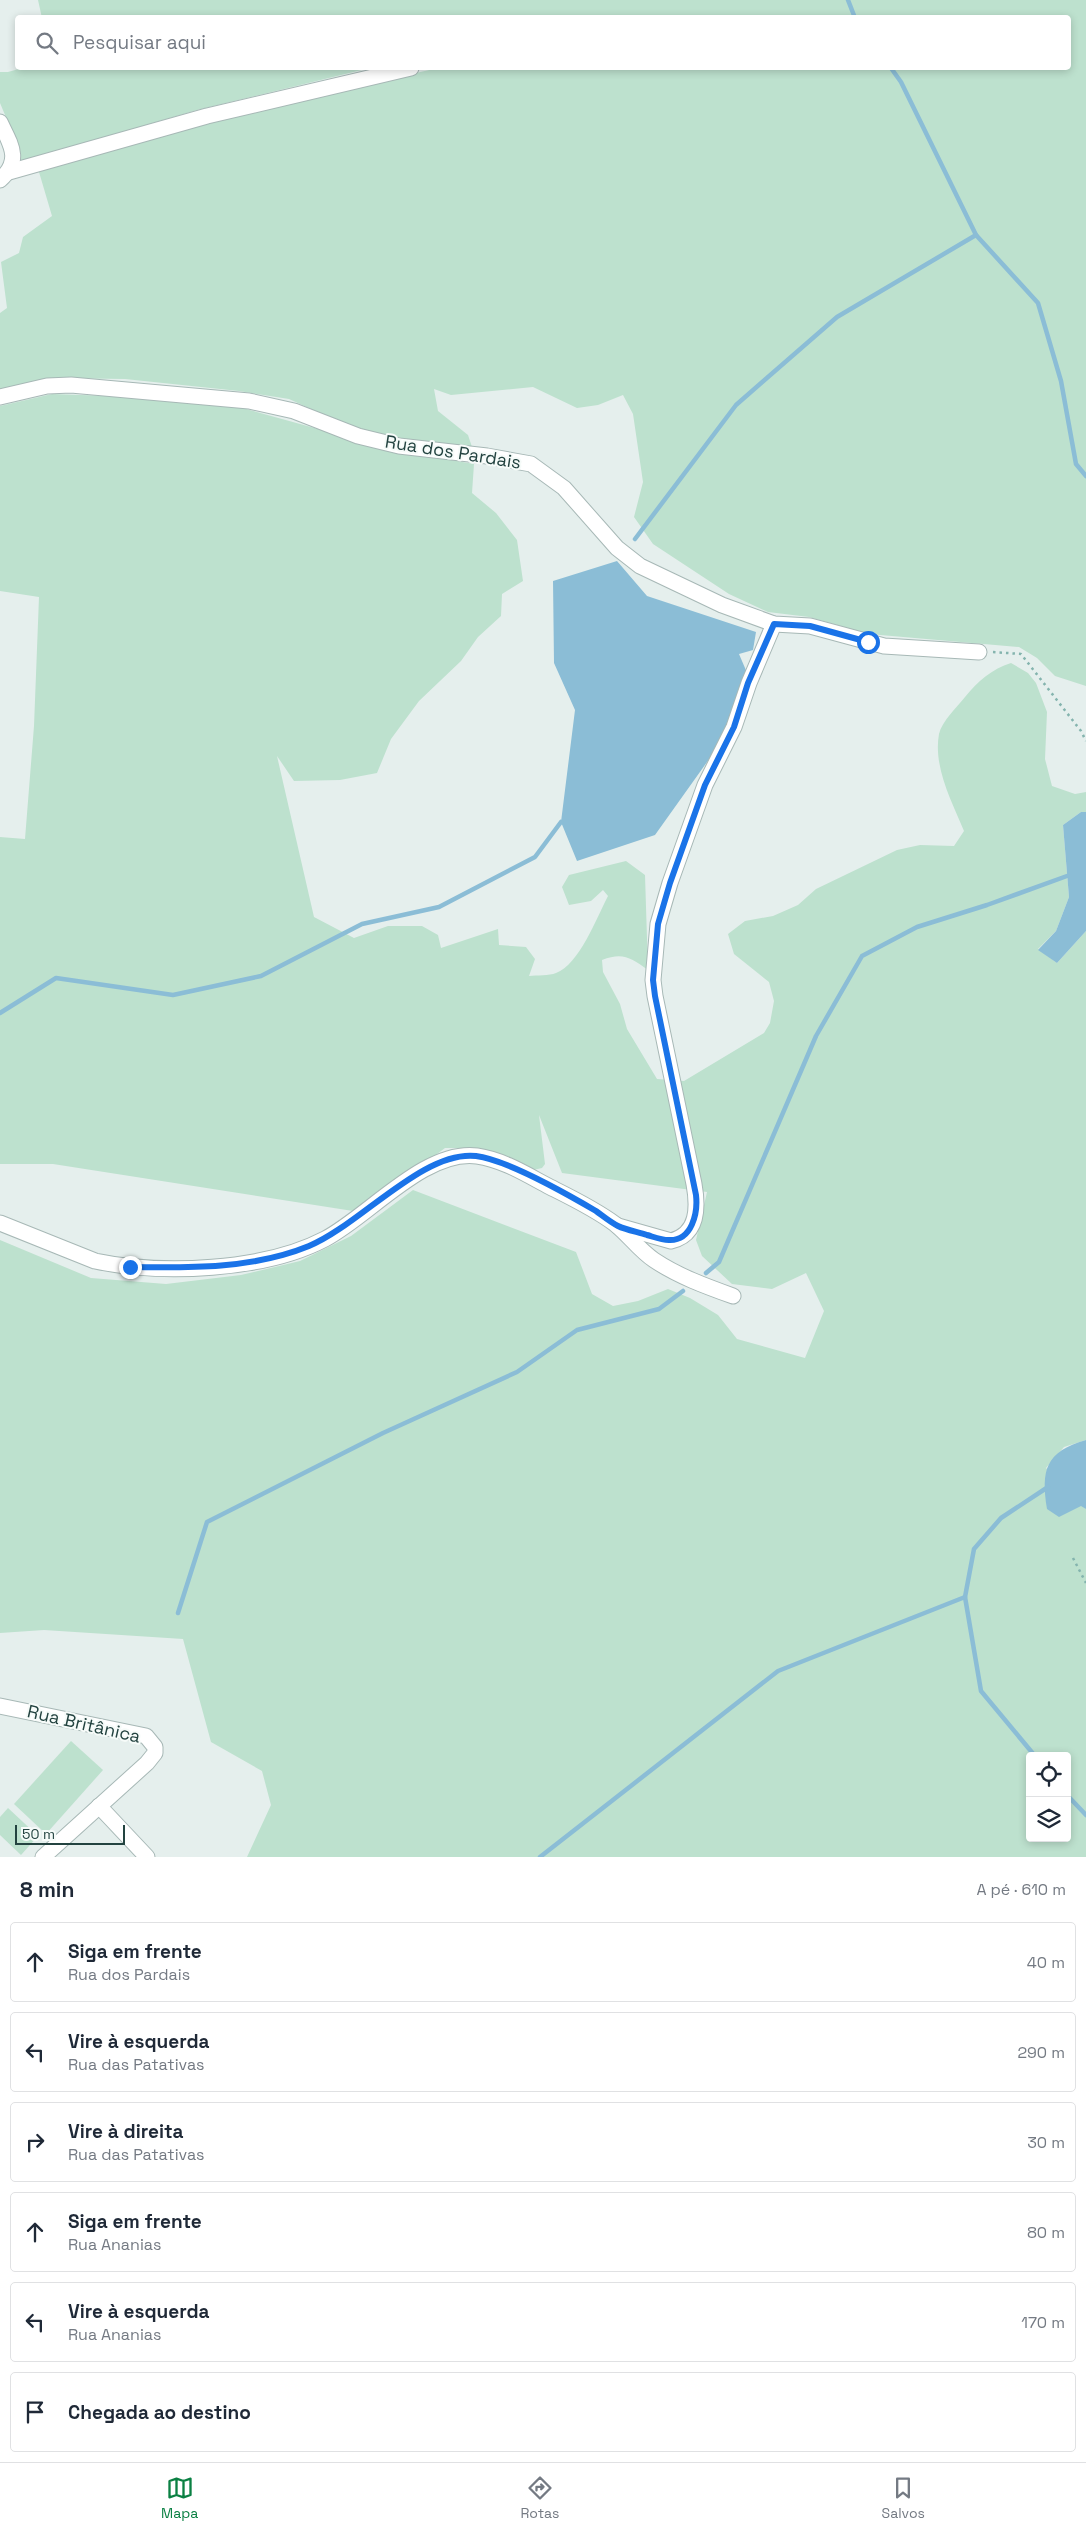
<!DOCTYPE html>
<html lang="pt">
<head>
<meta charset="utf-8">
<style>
  body { margin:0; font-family:"Space Grotesk",sans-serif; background:#f2f2f3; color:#1f2937 }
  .controls { position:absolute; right:15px; bottom:15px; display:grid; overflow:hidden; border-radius:5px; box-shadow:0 2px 8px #0003 }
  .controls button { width:45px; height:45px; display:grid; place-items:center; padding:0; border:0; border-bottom:1px solid #e0e1e3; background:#fff; color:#1f2937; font:25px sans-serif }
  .scale { position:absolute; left:15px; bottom:12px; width:110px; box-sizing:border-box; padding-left:5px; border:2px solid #234340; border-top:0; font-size:14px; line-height:18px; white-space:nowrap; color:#234340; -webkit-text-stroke:4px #f6fbf9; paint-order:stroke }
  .stop { position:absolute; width:15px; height:15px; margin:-11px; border:4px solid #1a73e8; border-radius:50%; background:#fff }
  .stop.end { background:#1a73e8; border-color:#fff; box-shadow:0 1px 5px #0008 }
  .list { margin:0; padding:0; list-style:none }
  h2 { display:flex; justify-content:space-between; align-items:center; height:65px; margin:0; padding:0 20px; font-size:21px }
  h2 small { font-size:16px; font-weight:400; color:#747a83 }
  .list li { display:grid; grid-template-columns:32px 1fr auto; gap:15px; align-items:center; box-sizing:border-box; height:80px; margin:0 10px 10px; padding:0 10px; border:1px solid #e0e1e3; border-radius:5px }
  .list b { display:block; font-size:19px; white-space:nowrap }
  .list p { margin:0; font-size:16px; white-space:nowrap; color:#747a83 }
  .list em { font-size:16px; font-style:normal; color:#747a83 }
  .icon { flex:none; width:28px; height:28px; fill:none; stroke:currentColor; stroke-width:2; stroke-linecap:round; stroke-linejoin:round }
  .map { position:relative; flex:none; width:1086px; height:1857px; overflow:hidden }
  .search { position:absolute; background:#fff; box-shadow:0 2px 8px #0003; left:15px; right:15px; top:15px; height:55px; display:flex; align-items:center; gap:12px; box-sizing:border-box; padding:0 18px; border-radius:5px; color:#747a83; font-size:19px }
  .sheet { height:605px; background:#fff }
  nav { display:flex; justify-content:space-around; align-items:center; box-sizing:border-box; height:70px; border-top:1px solid #e0e1e3; background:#fff; font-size:14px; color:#747a83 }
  nav a { display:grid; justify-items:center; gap:2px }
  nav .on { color:#0b8043 }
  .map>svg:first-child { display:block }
</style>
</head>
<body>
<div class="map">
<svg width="1086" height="1857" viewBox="0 0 1086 1857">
  <rect width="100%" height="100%" fill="#e5efed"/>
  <!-- green -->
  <g fill="#bde1ce" fill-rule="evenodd">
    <polygon points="38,0 1086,0 1086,686 1055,676 1037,658 1019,647 869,634 809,617 768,612 729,594 653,544 634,517 643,482 633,414 623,395 598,405 577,408 533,387 451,395 434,389 438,411 468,435 473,450 463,451 364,433 289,399 239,391 125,379 48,378 0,390 0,313 7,308 1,262 19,253 23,237 52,216 39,172 80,157 267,107 438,68 1068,68 1068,18 42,18"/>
    <polygon points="22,68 370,68 197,110 21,162 18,146 0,103 0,72 8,72"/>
    <path d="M52,394L110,396L239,407L394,450L474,464L472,493L496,513L517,540L523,581L502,594L501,616L478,637L461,661L419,701L391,739L377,773L340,780L294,781L277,756L314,917L354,938L388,926H422L438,935L441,948L498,929L499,945L526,947L535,959L529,976C537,975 549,976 556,973C579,965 597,917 608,896L603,890L591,901L569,905L562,887L569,875L626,861L645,875L648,970C631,958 623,952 602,960L603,972L620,1004L627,1029L657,1079L684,1081L764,1033L770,1023L774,1001L769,982L734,954L728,934L745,921L773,916L798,905L816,889L897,850L920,845L954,846L964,831C952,802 933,767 939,734C942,721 957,707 965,697C978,681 992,669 1011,663L1028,673L1036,683L1047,712L1045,759L1052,786L1075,794L1086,792V812H1081L1063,825L1069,897L1056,931L1038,949L1057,963L1086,931V1440L1064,1447L1046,1468L1086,1509V1857H247L271,1805L262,1771L211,1742L183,1639L44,1630L0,1633V1240L91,1278L166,1284L241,1275L300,1261L351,1236L413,1190L576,1252L592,1294L613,1306L638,1301L668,1289L690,1298L718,1315L737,1339L805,1358L824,1311L806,1273L772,1289L732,1284L702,1256L696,1240L707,1192L562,1173L539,1115L545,1164L542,1168L533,1170L509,1158L469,1148H445L429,1160H424L353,1211L53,1164H0V837L25,839L34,726L39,597L0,591V406ZM1030,1756H1067V1838H1030Z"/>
    <polygon points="71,1741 103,1770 46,1834 14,1804"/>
    <polygon points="8,1808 38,1836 21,1855 0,1835 0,1817"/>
  </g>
  <!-- water -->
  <g fill="#8bbdd6">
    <polygon points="617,561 647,596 756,632 753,650 739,654 748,675 732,727 655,835 577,861 561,822 575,710 554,663 553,581"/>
    <polygon points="1081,812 1086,812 1086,931 1057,963 1038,950 1056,931 1069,897 1063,825"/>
    <path d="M1086,1440V1509L1081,1506L1059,1517L1047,1509C1041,1470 1045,1452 1086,1440Z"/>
  </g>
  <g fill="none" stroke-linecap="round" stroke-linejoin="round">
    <!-- stream -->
    <g stroke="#8bbdd6" stroke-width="4.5">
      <polyline points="848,0 855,18"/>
      <polyline points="891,68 901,82 976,235 1038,303 1061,381 1076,464 1086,476"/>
      <polyline points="635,539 736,405 837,317 976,235"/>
      <polyline points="0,1013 56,978 173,995 261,976 362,924 439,907 535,857 561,822"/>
      <polyline points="706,1273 719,1262 816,1036 862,956 917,927 987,905 1067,876"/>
      <polyline points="178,1613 207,1522 383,1433 517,1372 577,1330 659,1309 683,1291"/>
      <polyline points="1035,1756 981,1691 965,1597 974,1549 1001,1518 1048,1487"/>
      <polyline points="1067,1795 1086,1815"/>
      <polyline points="540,1857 778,1671 965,1597"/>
    </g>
    <!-- minor casing -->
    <g stroke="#a7b8b6" stroke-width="17">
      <g id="minor">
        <path d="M0,122C11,145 22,160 0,180"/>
        <polyline points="9,172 207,116 411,68"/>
        <polyline points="0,397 47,386 71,385 249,401 294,411 358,436 399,446 487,456 531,464 564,488 617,548 640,566 722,605 774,624 810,626 884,646 979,652"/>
        <path d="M0,1223L95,1261C162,1275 264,1271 325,1239C369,1216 425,1149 477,1156C504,1160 527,1175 550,1187C572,1198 595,1209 615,1224C629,1235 639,1250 654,1260C678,1276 705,1286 733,1296"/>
        <path d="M618,1226L671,1241C699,1234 698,1206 694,1184L655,996L653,980L658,924L670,883L705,785L734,727L749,683L774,624"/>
        <polyline points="0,1706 146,1736 155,1747 155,1753 147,1763 43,1857"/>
        <polyline points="99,1806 147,1857"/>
      </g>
    </g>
    <!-- path -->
    <g stroke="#84b4ae" stroke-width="2.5" stroke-dasharray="2.5 4" stroke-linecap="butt">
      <polyline points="993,652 1021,654 1081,731 1086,741"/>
      <polyline points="1073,1558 1086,1583"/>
    </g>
    <!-- minor -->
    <use href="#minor" stroke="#fff" stroke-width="15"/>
  </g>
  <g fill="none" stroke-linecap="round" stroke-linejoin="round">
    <!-- route -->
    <path stroke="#1a73e8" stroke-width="6" d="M130,1267C190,1268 253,1269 309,1246C360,1225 423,1150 476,1156C508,1160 567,1194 596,1211C603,1216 610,1222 618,1226C626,1230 638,1232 647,1235C654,1237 661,1240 669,1240C692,1241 698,1213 696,1195L655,996L653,980L658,924L670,883L705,785L734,727L748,683L774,624L810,626L868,642"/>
  </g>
  <g text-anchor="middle" stroke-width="4" stroke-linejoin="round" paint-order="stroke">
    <!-- street labels -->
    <g font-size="18" fill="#234340" stroke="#f6fbf9">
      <text transform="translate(453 452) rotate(9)" y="6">Rua dos Pardais</text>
      <text transform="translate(84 1724) rotate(13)" y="6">Rua Britânica</text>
    </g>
  </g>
</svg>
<div class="controls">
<button><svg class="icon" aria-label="locate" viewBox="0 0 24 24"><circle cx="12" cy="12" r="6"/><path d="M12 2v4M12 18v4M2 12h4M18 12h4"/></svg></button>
<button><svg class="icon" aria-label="layers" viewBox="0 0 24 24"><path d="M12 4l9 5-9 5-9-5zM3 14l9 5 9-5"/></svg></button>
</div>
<div class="scale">50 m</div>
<div class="stop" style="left:868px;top:642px"></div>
<div class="stop end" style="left:130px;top:1267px"></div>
<div class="search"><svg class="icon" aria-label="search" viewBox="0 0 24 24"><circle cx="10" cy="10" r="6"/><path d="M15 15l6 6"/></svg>Pesquisar aqui</div>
</div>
<section class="sheet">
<h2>8 min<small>A pé · 610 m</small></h2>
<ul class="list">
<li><svg class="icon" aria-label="ahead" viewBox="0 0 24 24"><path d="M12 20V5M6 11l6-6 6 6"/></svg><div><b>Siga em frente</b><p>Rua dos Pardais</p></div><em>40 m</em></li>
<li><svg class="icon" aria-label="left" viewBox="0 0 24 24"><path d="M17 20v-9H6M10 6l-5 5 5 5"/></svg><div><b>Vire à esquerda</b><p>Rua das Patativas</p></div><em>290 m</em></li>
<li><svg class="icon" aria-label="right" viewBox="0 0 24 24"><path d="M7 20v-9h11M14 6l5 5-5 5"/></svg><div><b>Vire à direita</b><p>Rua das Patativas</p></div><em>30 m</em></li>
<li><svg class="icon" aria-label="ahead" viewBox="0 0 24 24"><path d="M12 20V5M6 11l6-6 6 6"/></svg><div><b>Siga em frente</b><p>Rua Ananias</p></div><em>80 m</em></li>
<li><svg class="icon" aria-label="left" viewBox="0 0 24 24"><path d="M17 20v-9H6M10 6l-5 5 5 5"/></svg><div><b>Vire à esquerda</b><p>Rua Ananias</p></div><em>170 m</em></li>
<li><svg class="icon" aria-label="arrive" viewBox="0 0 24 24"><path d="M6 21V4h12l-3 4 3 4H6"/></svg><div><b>Chegada ao destino</b></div></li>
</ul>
</section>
<nav>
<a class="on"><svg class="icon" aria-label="map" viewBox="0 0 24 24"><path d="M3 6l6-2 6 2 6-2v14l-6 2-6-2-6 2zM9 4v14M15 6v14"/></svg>Mapa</a>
<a><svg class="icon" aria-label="directions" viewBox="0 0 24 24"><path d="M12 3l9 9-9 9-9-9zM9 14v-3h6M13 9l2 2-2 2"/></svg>Rotas</a>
<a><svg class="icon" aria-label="saved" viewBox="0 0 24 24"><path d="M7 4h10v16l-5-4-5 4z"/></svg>Salvos</a>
</nav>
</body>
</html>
